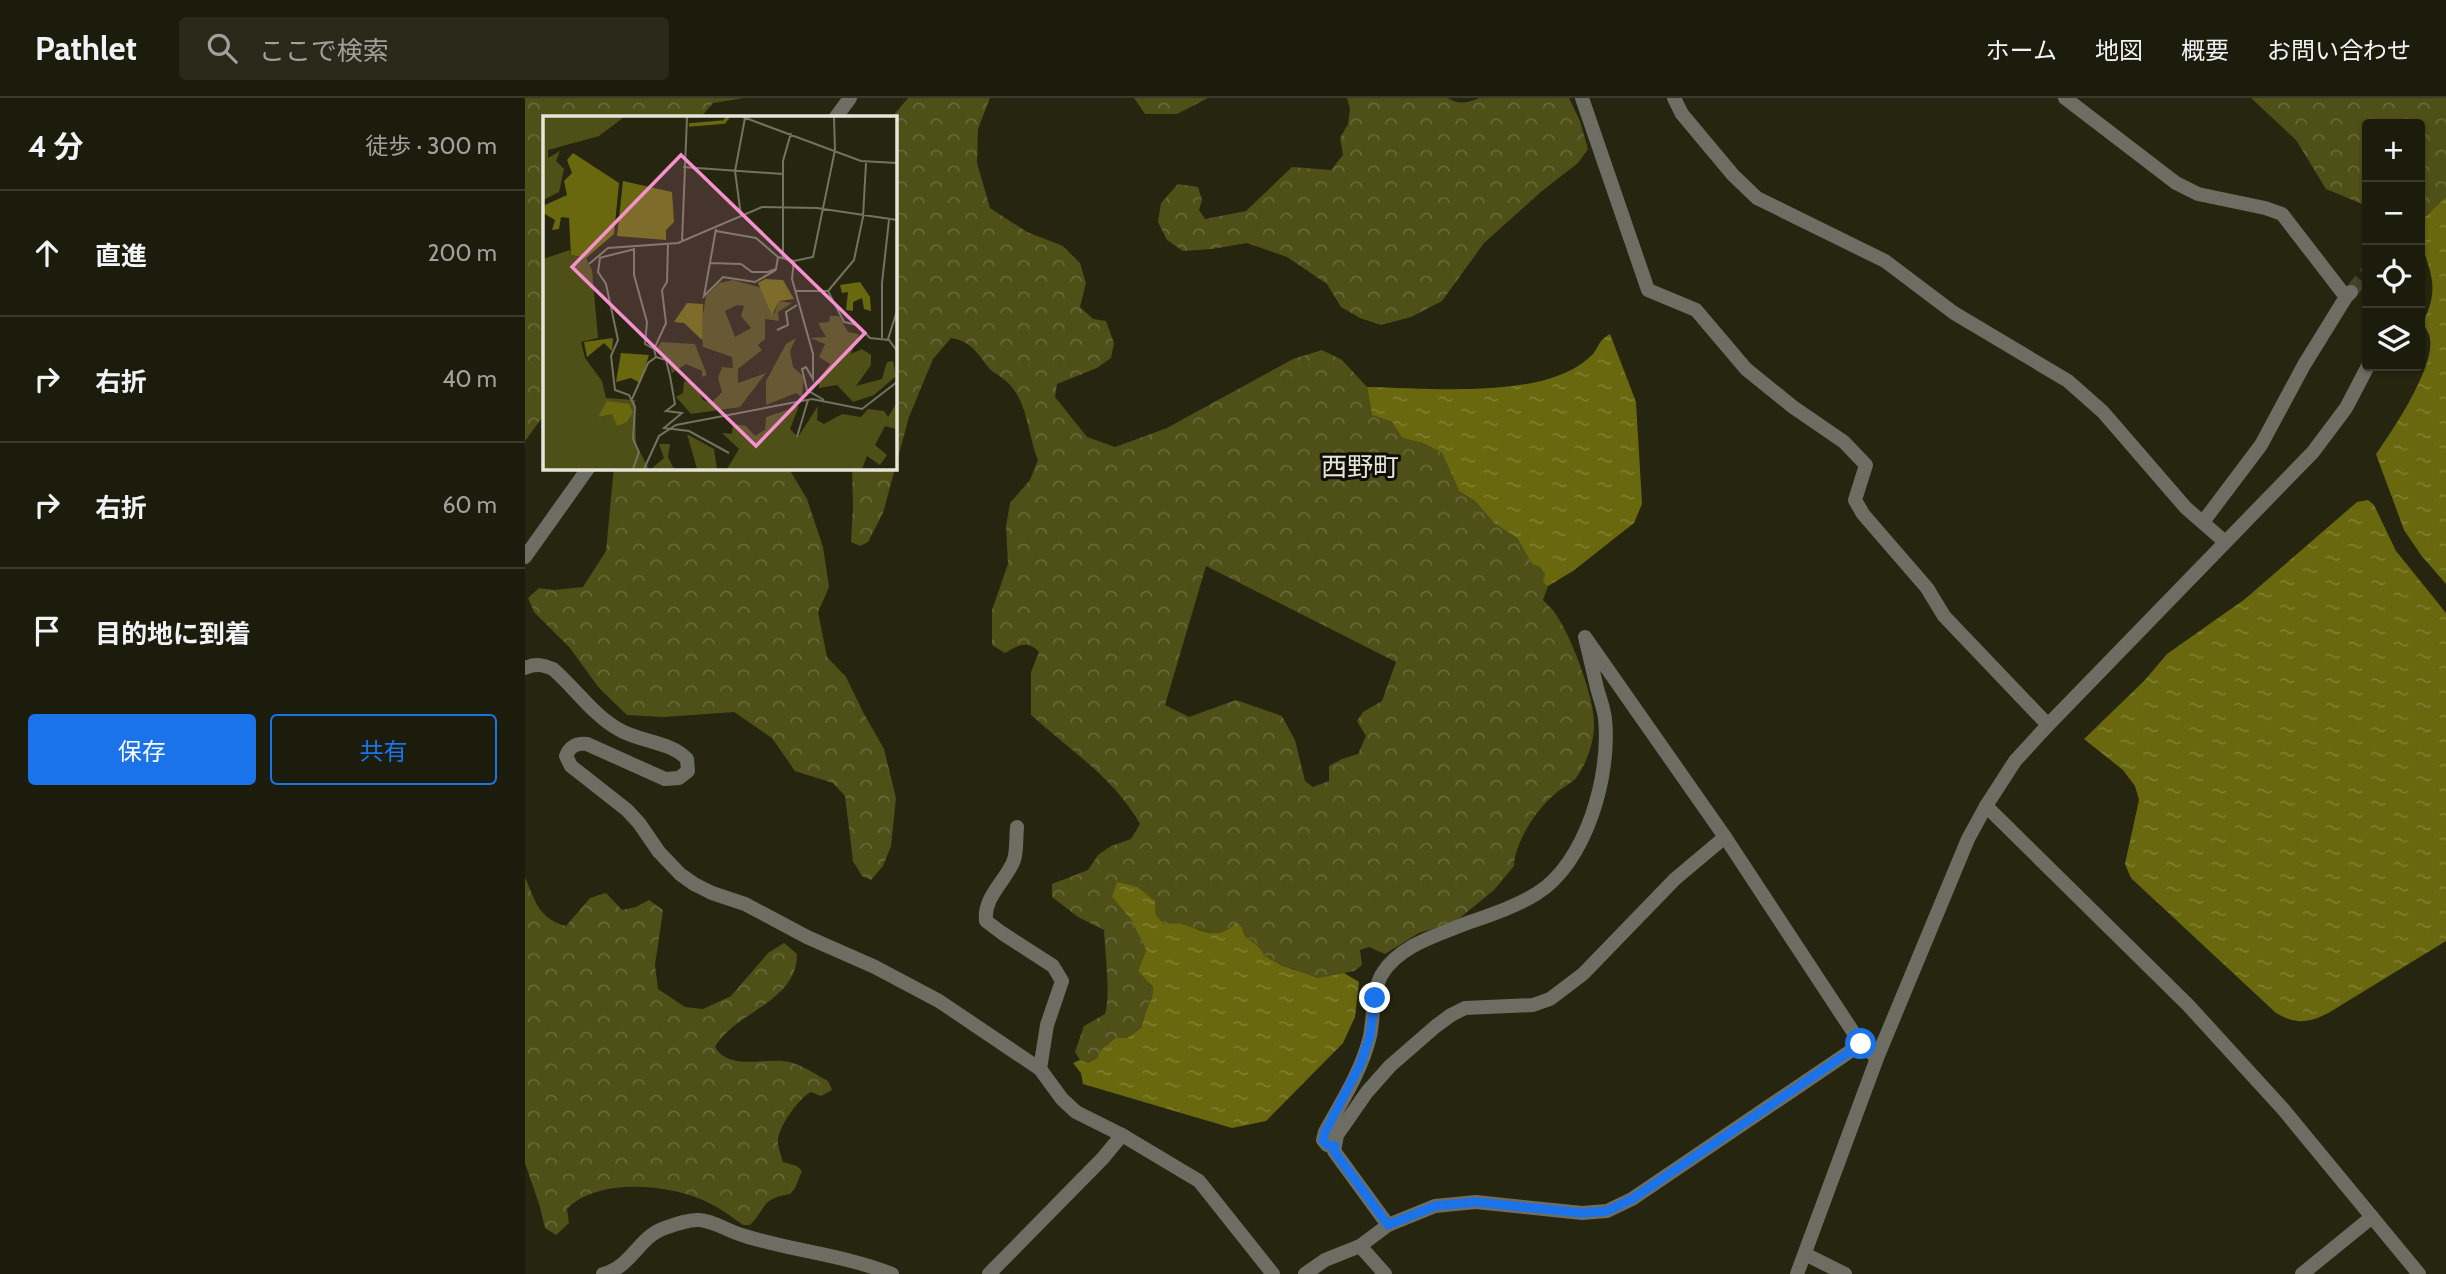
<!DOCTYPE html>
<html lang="ja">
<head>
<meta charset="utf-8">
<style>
  body { margin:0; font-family:Cabin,"Noto Sans JP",sans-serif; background:#29291a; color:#f1f3f6 }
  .controls { position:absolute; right:21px; top:21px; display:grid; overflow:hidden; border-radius:7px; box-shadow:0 2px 5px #0004 }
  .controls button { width:63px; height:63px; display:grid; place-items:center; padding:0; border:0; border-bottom:2px solid #3a3a2d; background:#1c1c0c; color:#f1f3f6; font:35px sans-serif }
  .stop { position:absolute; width:21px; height:21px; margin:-16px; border:5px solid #1a73e8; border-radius:50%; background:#fff }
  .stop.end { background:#1a73e8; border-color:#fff; box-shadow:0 2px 7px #0008 }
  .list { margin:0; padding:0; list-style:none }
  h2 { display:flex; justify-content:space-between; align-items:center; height:91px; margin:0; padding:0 28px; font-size:30px }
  h2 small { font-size:23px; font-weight:400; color:#a0a19d }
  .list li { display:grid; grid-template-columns:46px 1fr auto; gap:21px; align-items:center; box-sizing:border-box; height:126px; padding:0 28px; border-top:2px solid #3a3a2d }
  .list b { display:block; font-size:26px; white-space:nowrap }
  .list em { font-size:23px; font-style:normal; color:#a0a19d }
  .actions { display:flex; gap:14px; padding:21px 28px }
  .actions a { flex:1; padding:16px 0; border:2px solid #1a73e8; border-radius:7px; text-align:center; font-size:24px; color:#1a73e8 }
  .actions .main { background:#1a73e8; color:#fff }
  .icon { flex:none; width:38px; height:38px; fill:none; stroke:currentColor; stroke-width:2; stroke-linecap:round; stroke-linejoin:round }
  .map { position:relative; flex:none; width:1921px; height:1176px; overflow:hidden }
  header { display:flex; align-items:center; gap:42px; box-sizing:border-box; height:98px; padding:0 35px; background:#1c1c0c; border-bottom:2px solid #3a3a2d }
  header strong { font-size:33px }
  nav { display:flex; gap:38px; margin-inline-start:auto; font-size:24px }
  .search { width:490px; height:63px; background:#29291a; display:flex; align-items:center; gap:18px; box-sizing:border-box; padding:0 24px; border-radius:7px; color:#a0a19d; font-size:26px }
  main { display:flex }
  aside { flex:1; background:#1c1c0c }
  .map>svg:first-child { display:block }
</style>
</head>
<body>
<header>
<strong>Pathlet</strong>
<div class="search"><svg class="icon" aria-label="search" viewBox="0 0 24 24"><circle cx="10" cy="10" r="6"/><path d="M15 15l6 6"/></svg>ここで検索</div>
<nav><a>ホーム</a><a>地図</a><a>概要</a><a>お問い合わせ</a></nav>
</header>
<main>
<aside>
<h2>4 分<small>徒歩 · 300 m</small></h2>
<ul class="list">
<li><svg class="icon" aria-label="ahead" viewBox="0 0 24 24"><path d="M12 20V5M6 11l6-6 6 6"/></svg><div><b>直進</b></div><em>200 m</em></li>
<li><svg class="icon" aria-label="right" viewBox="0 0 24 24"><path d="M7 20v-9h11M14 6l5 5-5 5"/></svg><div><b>右折</b></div><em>40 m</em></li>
<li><svg class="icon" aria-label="right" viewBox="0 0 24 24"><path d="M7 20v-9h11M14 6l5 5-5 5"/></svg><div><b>右折</b></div><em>60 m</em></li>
<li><svg class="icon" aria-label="arrive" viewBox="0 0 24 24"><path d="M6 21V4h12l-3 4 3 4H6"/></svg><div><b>目的地に到着</b></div></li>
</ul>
<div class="actions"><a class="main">保存</a><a>共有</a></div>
</aside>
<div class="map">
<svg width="1921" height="1176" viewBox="0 0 1921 1176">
  <defs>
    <pattern id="forest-crowns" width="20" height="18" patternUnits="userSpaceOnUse" patternTransform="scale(1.75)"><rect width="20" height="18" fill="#4f4f18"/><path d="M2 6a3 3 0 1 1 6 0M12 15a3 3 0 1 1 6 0" fill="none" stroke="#686839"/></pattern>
    <pattern id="water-ripples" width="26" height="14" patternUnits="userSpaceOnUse" patternTransform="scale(1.75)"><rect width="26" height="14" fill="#69680e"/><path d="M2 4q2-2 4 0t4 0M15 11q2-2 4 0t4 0" fill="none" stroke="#7e7e30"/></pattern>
  </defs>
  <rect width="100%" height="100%" fill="#262610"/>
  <!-- forest -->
  <g fill="url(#forest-crowns)" fill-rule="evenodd">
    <polygon points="0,0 219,0 188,5 176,19 19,19 19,317 0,343"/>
    <path d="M383,0H465L453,31L452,65L465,110L502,134L538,148L555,165L561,185L555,209L568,221L581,223L589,245L586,260L572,270L532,286L530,299L562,339L590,349L642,330L768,261L797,252L817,262L842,289L847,317L867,324L877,340L898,345L917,355L934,393L950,403L969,425L992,440L1007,466L1015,469L1020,476L1018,485L1023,488L1018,502C1024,508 1031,515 1035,523C1048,544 1069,600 1069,624C1070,642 1062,665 1051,680C1046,686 1036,690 1030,696C1012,710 989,746 989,768L969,792L930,824L894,835L860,856L844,849L835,852L837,867L829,873L794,880L778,876L769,871L756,867L740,858L734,849L720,838L717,830L689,836L656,826H639L631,817L630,803L613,789L587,799L605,820L621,852L613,873L628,889L627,900L621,913L616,930L602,940L575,953L572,960L563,965L555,962L550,954L559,928L580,916C586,895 580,856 579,832L553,819L527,799V786L563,772L573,757L586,748L606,741L615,726C589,680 545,652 506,617V574L514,554C503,542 493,547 480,555L467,547V512L483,466L481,428L485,405L505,382L513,362C503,338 503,305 484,286C478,279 469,276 463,269C452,254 445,243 426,240L408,261L384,319L358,415L343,444L335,448L326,444L328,409L327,369H369V19H367ZM681,468L871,564L857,603L838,614L832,623L841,638L833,656L817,661L804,668V683L788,689L780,683L770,642L757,618L711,602L664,619L640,607Z"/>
    <polygon points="609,0 683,0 652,16 620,16"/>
    <path d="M822,0H923C933,7 943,5 954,0H1044L1055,23L1063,51L1053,65L1017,93L959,145L917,203L886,219L856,227L835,220L816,209L802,186L762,159L722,145L687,151L658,153L642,142L633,124L636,105L653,86L673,89L677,102L674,112L680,121L721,113L767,69L806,72L818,57L815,40L823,26L825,11Z"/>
    <polygon points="1726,0 1921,0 1921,99 1895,124 1895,26 1842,26 1842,108 1801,91 1771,42"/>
    <polygon points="89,369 263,369 282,401 298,449 304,489 293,514 302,559 321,579 338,614 359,651 371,700 366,748 358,768 346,782 337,778 328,763 320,698 308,685 270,673 247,640 209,614 139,619 102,617 74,590 45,550 9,514 3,500 14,490 29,492 58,489 81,453"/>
    <path d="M0,779C10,803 14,821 41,828L65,800L81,795L97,812L111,809L124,802L138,812L130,867L133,891L160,909L178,911L206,898L243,855L259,845L272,856C272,905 210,913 190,949C205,975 244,957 268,965C280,969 292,977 303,983L307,992L296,998L286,994C274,1000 255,1027 253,1041C252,1047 256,1057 258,1064L272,1068L277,1073L270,1090L265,1096C235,1101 243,1109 225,1127H218C207,1119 195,1110 182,1104C146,1086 72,1079 42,1111L44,1125L31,1137L20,1130L15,1109L0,1065Z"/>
  </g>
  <!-- water -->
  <g fill="url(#water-ripples)">
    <path d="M1921,99V486L1896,457L1879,432L1851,356C1868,332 1910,269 1905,240C1904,235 1900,229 1898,224C1921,179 1895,167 1895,124Z"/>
    <path d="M1085,236L1111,304L1117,406L1109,425L1048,473L1023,488L1018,485L1020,476L1015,469L1007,466L992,440L969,425L950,403L934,393L917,355L898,345L877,340L867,324L847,317L842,289C901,290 994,299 1046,272C1054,268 1062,262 1068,256C1075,247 1073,243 1085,236Z"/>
    <path d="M1843,402L1849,407L1871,453L1921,515V843L1805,914C1785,925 1771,927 1751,915L1606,780L1600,766L1614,702L1610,688L1598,672L1559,641L1620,582L1642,556L1720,501L1832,404Z"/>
    <path d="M592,784L613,789L630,803L631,817L639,826C645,826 652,825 657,826C679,832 691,844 711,825L717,830L720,838L734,849L740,858L756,867L793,880L819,875L834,884L830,919L818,945L741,1023L707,1030L558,986L556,975L548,965L555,962L563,965L572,960L575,953L591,940H602L616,930L621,913L627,900L628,889L613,873L621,852L605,820L587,799Z"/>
  </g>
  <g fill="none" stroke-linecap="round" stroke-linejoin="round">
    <!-- minor-tunnel -->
    <polyline stroke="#43432e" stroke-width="14" stroke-dasharray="14 7" stroke-linecap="butt" points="1827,193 1842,174"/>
    <!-- minor -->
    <g stroke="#6d6d63" stroke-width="14">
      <polyline points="1057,0 1123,192 1171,212 1221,271 1268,309 1319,344 1341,367 1330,402 1338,416 1402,490 1419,518 1523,627"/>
      <polyline points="1149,0 1157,16 1208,77 1232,100 1360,163 1429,215 1543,283 1578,314 1661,410 1699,443"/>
      <polyline points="1540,0 1651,85 1673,96 1740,110 1757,116 1821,199"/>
      <polyline points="1678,424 1736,347 1779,267 1821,199 1826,194"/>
      <path d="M0,570C11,565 18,567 28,571C50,590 68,617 93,631C114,644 145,643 162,661L163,673L154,680L140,681L62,646C51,645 45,648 41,658L46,668L102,712L114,725L134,754L155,776L169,786L187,795L220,806L282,839L350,869L414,903L515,971L537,1001L551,1014L597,1037L674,1083L748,1176"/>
      <path d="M492,729C491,739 492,752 489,762C481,783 458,799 461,823L477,835L528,868L537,883L522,927L515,971"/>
      <path d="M810,1048L802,1047L798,1042L800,1034C817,1003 837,972 845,938C849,919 847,893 857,876C874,848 910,838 937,827C962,818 988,810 1011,796C1061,766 1086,677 1080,621C1079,611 1075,601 1072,590C1068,573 1064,556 1060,539L1200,739L1336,946L1352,960"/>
      <polyline points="863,1127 809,1053 812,1037 842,994 865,968 911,928 926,917 940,910 1008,907 1025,901 1058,876 1150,781 1200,739"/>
      <polyline points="835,1148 860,1176"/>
      <polyline points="1280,1156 1320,1176"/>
      <path d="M78,1176C105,1170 113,1141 137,1131C148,1127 163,1121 174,1122C190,1123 204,1134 220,1138C268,1153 319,1157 367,1176"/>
      <polyline points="464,1176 578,1060 597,1037"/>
      <polyline points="780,1176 800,1162 835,1148 863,1127 910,1108 951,1104 1057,1115 1082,1113 1107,1101 1336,946"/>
      <polyline points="1272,1176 1352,960 1443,741 1461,708"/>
      <polyline points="1777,1176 1847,1119"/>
    </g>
    <!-- tertiary -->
    <g stroke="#6d6d63" stroke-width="14">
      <polyline points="311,19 325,0"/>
      <polyline points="1843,268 1821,310 1788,354 1523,627 1490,663 1461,708 1663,907 1758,1011 1894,1176"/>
      <polyline points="0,459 64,369"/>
    </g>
  </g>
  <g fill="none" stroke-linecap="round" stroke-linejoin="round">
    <!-- route -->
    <polyline stroke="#1a73e8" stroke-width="9" points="850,900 845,938 835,967 800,1034 798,1042 802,1047 810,1048 809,1053 863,1127 910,1108 951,1104 1057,1115 1082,1113 1107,1101 1336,946"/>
  </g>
  <g text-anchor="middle" stroke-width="6" stroke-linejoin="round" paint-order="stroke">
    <!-- quarter labels -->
    <g font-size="26" fill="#e5e6d9" stroke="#0e0e06">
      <text x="835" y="378">西野町</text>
    </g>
  </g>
  <!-- overview -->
  <g transform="translate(18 18)">
    <rect width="354" height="354" fill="#262610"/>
    <path d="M0,1H81L56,20L5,34V42L17,35L13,45L21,53L16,76L0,84ZM27,134L28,139L43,142L49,154L55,222L38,226L42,242L59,265L63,282L92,284L93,329L106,353H0V143ZM190,164L219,172L231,198L236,185L249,187L235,196L236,205L222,203V223L215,229L219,234L195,253V267L223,257L197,291L148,298L133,281L140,277L141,265L152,268L160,284L168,287L179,276L175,262L179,251L190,252L189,241L160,231L158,210L163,180L176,167ZM194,189L201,190L198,200L208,212L192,221L182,195ZM287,200H296L305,216L316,218L308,238L319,233L328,239V249L313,270L339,263L344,246L350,245L353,260L331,279L310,286L294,269L276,272V263L287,248L276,241L282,228L267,222L283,221L275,207L286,206ZM253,222L247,235L250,251L261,261L259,281L253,277L223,289V265L243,228ZM118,226L152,228L164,259L159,261V255L143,248L129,257L125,243L113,234ZM353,288V313L342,310L332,329L344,339L337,349L324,340L319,353H184L196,333L179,317L189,318L190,308L203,310L212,320L222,314L223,301L256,290L247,313L255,321L275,290L274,304L281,308L299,298L318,301L325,293L341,295L345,301ZM144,318L171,333L174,353H154ZM116,328H127L125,341L131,353H108L121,342Z" fill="#4f4f18" fill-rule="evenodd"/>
    <path d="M0,41L14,50L0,74Z" fill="#4f4f18"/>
    <path d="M30,37L76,67L71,118L43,142L28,139L26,102L18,101L16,113L9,114L12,104L0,97L2,89L24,79L21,65L29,57L24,44ZM80,65L129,76L131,106L123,114V124L74,120ZM222,163L240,164L251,183L236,185L229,199L215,167ZM317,166L327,181L328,195L321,193L319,182L310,186V195L303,194L305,176L299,177L297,169ZM144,187L160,188L159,224L141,207L131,206ZM70,222L69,235L61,227L44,241L41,226ZM78,237L106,239L97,267L88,262L73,266ZM64,285L86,288L90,296L84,306L74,310L69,298L55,301Z" fill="#69680e"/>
    <path fill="none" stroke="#69680e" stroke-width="3.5" d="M146,9L181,6L185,1"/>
    <path fill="none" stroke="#727360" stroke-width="2" d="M200,1L318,45L354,47M140,51L240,58M198,100L192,55L202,2M173,113L161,180L180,161L212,166L233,154M173,115L213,122L235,141L251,145L270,141L292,34L291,1M139,126L144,1M91,130V159L104,206L102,228L111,233M56,142L92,133M57,142L55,156L63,168L75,224L68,240L72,274L86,279L92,291L90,323L96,336L90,353M240,142V45L248,17M251,145L249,163L270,238V263L263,251L259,253L264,274L281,284M167,147L198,148L209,156H225L233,153L235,141M46,148L65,132L135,127L219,91L274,92L354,104M252,175H285L301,206L314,209L327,222L346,224L354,235M285,175L311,144L320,101L323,47M234,214L245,209L243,196L254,189M339,222V167L346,104M345,223L354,195M113,241L123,244L127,260L132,288L123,295L139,297L121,312L146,315L186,337M89,283L105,247L113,241L111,233L123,207L119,174L124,166L125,128M254,321L265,284M101,353L116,320L133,309L269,283L319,293L354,266"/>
    <path fill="#f690cf" fill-opacity="0.15" stroke="#f690cf" stroke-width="3.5" d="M138,39L322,217L213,330L29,151Z"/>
    <rect width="354" height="354" fill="none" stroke="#e5e6d9" stroke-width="3.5"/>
  </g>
</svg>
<div class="controls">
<button>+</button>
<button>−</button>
<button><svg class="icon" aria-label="locate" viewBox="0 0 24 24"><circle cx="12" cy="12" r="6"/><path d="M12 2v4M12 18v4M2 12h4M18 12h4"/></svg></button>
<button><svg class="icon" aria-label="layers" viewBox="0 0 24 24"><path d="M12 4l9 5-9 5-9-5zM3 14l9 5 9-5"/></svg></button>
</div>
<div class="stop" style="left:1336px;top:946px"></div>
<div class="stop end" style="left:850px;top:900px"></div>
</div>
</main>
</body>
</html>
